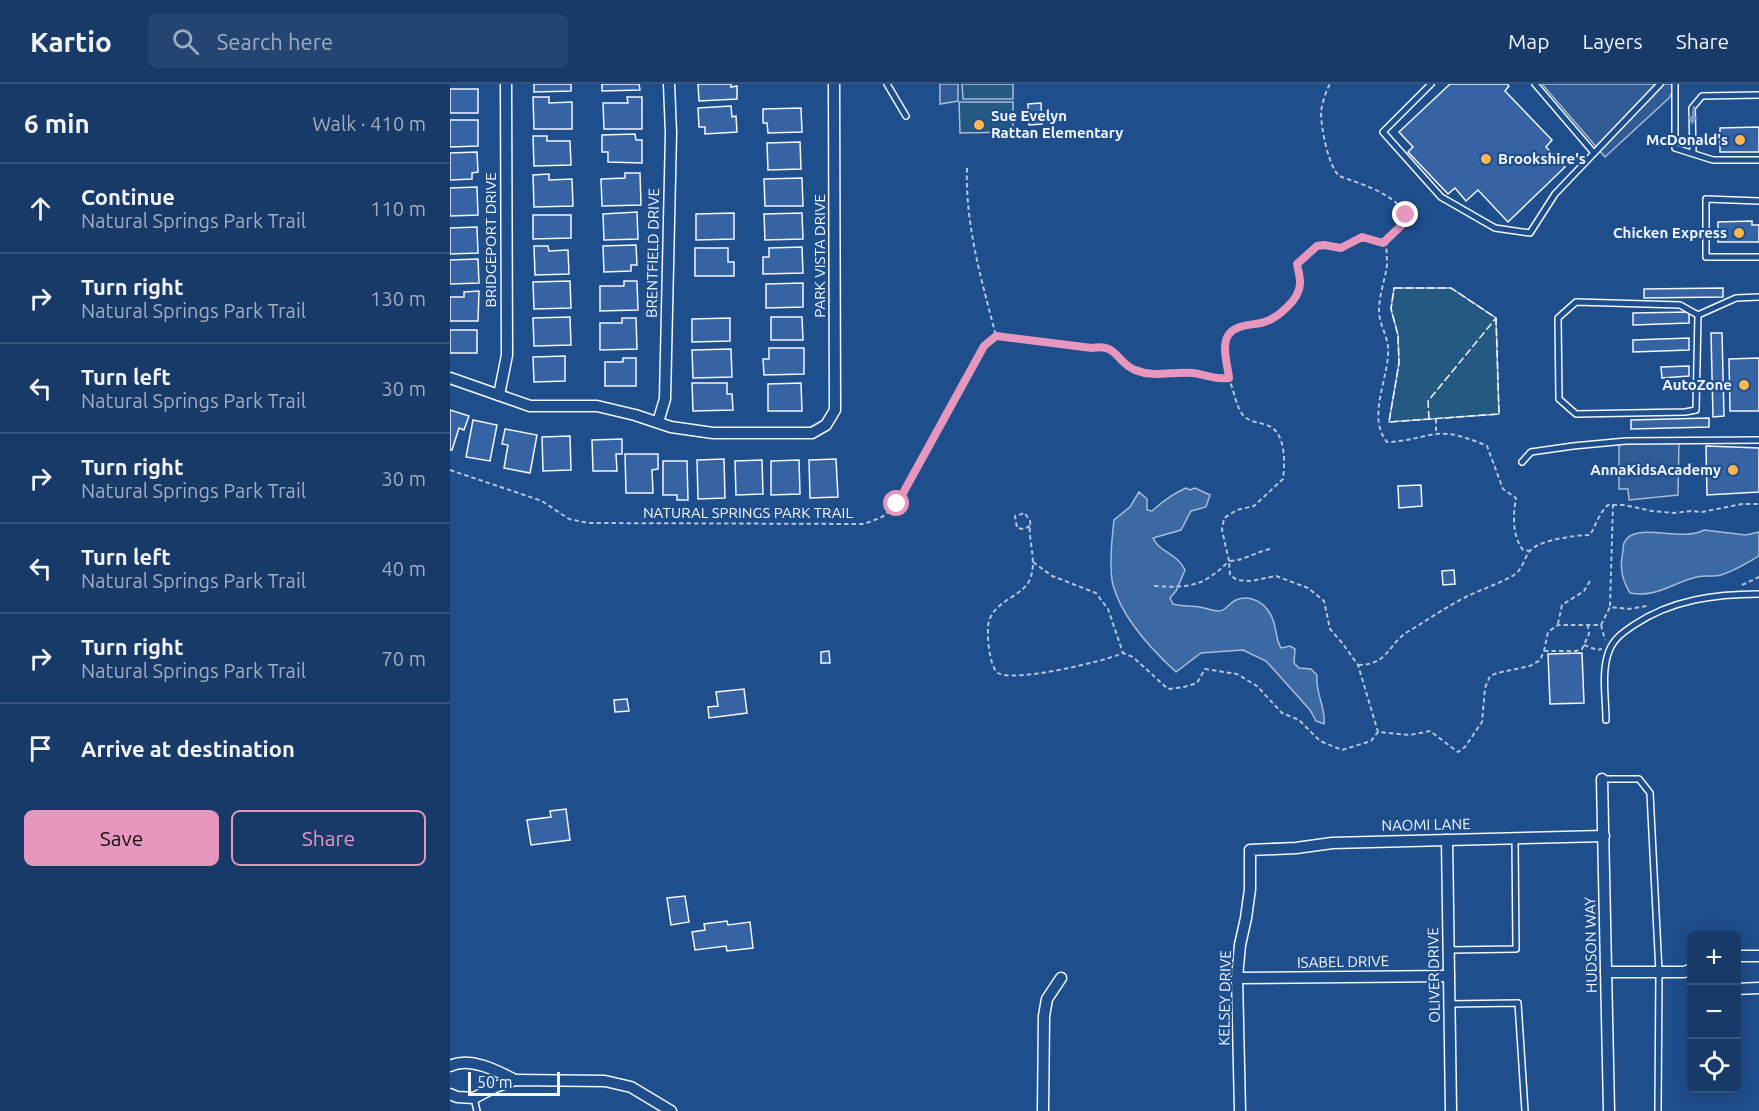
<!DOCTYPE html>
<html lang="en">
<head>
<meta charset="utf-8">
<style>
  body { margin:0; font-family:Ubuntu,sans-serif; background:#244571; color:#f1f3f6 }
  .controls { position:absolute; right:18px; bottom:18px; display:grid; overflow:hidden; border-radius:9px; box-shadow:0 3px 15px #0003 }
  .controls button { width:54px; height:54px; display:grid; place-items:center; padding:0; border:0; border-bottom:2px solid #36547d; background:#173a69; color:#f1f3f6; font:30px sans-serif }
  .scale { position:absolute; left:18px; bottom:15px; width:92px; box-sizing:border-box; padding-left:6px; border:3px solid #f2f6ff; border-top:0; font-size:16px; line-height:21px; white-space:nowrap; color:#f2f6ff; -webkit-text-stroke:4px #1f4e8c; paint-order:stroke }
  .stop { position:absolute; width:18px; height:18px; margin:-14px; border:4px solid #e797bd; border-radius:50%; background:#fff }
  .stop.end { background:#e797bd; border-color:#fff; box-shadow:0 2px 6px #0008 }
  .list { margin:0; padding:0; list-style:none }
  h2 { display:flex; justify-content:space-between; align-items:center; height:78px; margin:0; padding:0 24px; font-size:26px }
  h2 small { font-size:20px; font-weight:400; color:#9eadc0 }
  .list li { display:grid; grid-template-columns:39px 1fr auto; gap:18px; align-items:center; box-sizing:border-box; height:90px; padding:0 24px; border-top:2px solid #36547d }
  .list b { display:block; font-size:22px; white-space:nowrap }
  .list p { margin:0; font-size:20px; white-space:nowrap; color:#9eadc0 }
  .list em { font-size:20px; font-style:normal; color:#9eadc0 }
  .actions { display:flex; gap:12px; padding:18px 24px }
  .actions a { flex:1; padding:14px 0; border:2px solid #e797bd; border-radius:9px; text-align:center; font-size:21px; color:#e797bd }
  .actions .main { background:#e797bd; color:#111 }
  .icon { flex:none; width:33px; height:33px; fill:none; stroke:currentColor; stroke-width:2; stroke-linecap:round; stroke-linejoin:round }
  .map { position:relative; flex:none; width:1309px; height:1027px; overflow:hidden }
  header { display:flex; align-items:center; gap:36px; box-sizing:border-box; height:84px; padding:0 30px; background:#173a69; border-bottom:2px solid #36547d }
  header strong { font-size:28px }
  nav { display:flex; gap:33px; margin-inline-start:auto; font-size:21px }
  .search { width:420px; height:54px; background:#244571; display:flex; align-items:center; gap:15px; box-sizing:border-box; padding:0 21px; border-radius:9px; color:#9eadc0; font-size:22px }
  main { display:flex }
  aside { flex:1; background:#173a69 }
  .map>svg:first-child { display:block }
</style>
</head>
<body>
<header>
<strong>Kartio</strong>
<div class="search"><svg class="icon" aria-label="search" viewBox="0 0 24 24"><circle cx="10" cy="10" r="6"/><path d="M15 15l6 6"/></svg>Search here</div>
<nav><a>Map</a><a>Layers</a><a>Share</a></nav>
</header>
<main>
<aside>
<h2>6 min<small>Walk · 410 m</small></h2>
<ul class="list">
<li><svg class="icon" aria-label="ahead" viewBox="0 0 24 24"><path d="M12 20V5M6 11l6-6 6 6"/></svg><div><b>Continue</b><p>Natural Springs Park Trail</p></div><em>110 m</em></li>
<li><svg class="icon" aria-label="right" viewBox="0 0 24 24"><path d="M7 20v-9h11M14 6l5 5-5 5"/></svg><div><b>Turn right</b><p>Natural Springs Park Trail</p></div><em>130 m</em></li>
<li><svg class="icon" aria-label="left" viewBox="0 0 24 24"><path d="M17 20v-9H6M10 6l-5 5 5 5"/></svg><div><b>Turn left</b><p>Natural Springs Park Trail</p></div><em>30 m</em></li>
<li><svg class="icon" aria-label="right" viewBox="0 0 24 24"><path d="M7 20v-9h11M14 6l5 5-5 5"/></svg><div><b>Turn right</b><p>Natural Springs Park Trail</p></div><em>30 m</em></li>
<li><svg class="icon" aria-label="left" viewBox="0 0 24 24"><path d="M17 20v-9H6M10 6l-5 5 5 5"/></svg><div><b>Turn left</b><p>Natural Springs Park Trail</p></div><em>40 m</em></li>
<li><svg class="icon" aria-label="right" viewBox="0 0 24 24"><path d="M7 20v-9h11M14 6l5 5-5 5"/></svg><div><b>Turn right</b><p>Natural Springs Park Trail</p></div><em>70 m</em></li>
<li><svg class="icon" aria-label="arrive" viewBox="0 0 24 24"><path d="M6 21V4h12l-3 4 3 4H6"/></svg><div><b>Arrive at destination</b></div></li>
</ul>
<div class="actions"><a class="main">Save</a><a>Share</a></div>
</aside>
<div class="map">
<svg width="1309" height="1027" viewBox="0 0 1309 1027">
  <rect width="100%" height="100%" fill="#1f4e8c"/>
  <!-- green -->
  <g fill="#245a82" stroke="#a8bbd7" stroke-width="1.5">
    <polygon points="512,0 563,0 563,15 513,15"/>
    <polygon points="509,18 563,18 563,48 510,49"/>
    <polygon points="944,204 1001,204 1046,234 1049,330 939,338 949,279 948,251 941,225"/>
  </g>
  <!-- parking -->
  <g fill="#305b95" stroke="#a8bbd7" stroke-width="1.5">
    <polygon points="490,0 508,0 508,17 490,20"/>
    <polygon points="1092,0 1227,0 1219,14 1155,73"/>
    <polygon points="1229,357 1228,411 1179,416 1178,405 1169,405 1169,358"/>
  </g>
  <!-- water -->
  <g fill="#3b69a3" stroke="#a8bbd7" stroke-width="1.5">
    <path d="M736,404L740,406L745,404L760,411L756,423L741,427L731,446L703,454C709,468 727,469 735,486L726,507L720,514L723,520C733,523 741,521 750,523C756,524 763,527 769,527C775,527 779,520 784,517C795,510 810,516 817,525C828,539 824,553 831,564L840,562L845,565L844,579L849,584L861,585L867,591C865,610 876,622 874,640L866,637L860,626L816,577L793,566L751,569L726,588C702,566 672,534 663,501C659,485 662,453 664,436L680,423L689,408L697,415V426L702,427C712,418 724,409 736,404Z"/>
    <path d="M1254,446L1296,451L1309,448V472C1297,479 1285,487 1271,491C1262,493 1252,491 1243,494C1221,500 1205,514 1180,509C1173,498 1170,485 1172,473C1173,469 1173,462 1174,459C1184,436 1231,459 1254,446Z"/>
  </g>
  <!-- building -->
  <g fill="#3563a3" stroke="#f2f6ff" stroke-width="1.5">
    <polygon points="84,0 121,0 121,7 84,8"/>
    <polygon points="152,0 189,0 190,6 152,7"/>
    <polygon points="248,0 281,0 281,3 287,2 287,15 249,17"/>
    <polygon points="1000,0 1057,0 1059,2 1055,7 1102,56 1096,63 1115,83 1058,138 1028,106 1016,117 1005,104 998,110 958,68 963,63 949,48"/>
    <rect x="0" y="5" width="28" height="24"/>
    <polygon points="83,13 99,13 99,19 122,18 122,45 84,45"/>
    <polygon points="177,13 192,13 192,45 154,45 153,19 178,19"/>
    <polygon points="591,19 592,40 579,41 578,20"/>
    <polygon points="281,22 282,33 286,32 287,48 255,50 255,43 249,43 248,24"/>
    <polygon points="351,24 352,48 318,49 317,39 313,39 313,25"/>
    <polygon points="0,36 28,36 28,62 0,63"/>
    <polygon points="1309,43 1309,68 1270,68 1270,44"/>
    <polygon points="185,50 186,56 192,56 192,79 158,78 158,68 152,68 152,51"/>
    <polygon points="83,52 97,52 97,57 120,57 121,81 84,82"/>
    <polygon points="350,58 351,85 318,86 317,59"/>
    <polygon points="27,68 28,88 22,89 22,95 0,96 0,69"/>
    <polygon points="175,89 190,89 191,121 152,122 151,95 175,94"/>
    <polygon points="99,90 99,96 122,95 123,122 84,123 83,91"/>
    <polygon points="352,94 353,122 315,122 314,95"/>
    <polygon points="27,103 28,131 0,132 0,104"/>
    <polygon points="187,128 188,155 154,156 153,130"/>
    <polygon points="284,129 284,155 246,156 246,130"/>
    <polygon points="352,129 353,155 315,156 314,130"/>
    <polygon points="83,131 121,131 121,154 83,155"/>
    <polygon points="1302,137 1302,141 1309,141 1309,158 1268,158 1268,138"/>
    <polygon points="27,143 28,169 0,170 0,144"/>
    <polygon points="186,161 187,181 181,181 181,187 154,188 153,162"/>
    <polygon points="84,162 98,162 99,167 118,166 119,190 85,191"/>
    <polygon points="352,163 353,189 313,190 313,173 319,173 319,164"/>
    <polygon points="245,164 278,164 278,178 284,178 284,192 245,192"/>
    <polygon points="28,175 29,199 0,200 0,176"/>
    <polygon points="120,197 121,224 84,225 83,198"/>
    <polygon points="174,197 187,197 188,226 150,227 150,202 174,202"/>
    <polygon points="353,199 353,223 316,224 316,200"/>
    <polygon points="1273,204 1273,213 1194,214 1194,205"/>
    <polygon points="29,207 28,237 0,237 0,213 14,213 14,208"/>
    <polygon points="1239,228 1239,239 1183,241 1183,229"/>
    <polygon points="120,233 121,261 84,262 83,234"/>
    <polygon points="321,233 352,233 353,256 321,256"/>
    <polygon points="172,234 186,234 187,265 150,266 150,239 172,239"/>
    <polygon points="280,234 280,257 242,258 242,235"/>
    <rect x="0" y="246" width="27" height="23"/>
    <polygon points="1261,249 1272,249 1274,332 1263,333"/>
    <polygon points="1239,254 1239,266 1183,268 1183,256"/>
    <polygon points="319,264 354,264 354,290 314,291 313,275 319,275"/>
    <polygon points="281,265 282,293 243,294 242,266"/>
    <polygon points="115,272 115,297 84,298 83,273"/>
    <polygon points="173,274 186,274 186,302 155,302 155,278 173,278"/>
    <polygon points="1309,274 1309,327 1280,327 1279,275"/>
    <polygon points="1239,282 1239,292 1212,294 1211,283"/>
    <polygon points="242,299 277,299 277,310 282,310 283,326 243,327"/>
    <polygon points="351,299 352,327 318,327 318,300"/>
    <polygon points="0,326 19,332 14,346 9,344 2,366 0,366"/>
    <polygon points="1259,334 1259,343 1181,345 1181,336"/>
    <polygon points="23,336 47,341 40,377 16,373"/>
    <polygon points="55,345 87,351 80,389 54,384 58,361 52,360"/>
    <polygon points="120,352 121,386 93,387 92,353"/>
    <polygon points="172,355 172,370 166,370 167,387 143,387 142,356"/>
    <polygon points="1256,362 1309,364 1309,408 1257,411"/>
    <polygon points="175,370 208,370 208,385 202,386 203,409 176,409"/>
    <polygon points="274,375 275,414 248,415 247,376"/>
    <polygon points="386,375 388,413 360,414 359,376"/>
    <polygon points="312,376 313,410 286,411 285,377"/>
    <polygon points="349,376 350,410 321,411 321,377"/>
    <polygon points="213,377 237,377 238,416 227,416 227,411 213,411"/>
    <polygon points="971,401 972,422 949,424 948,402"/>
    <polygon points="1004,486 1005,500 993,501 992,487"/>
    <polygon points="379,567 380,579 371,579 371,568"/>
    <polygon points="1132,569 1134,619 1100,620 1098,570"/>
    <polygon points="294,605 297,629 259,634 258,623 268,622 266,608"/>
    <polygon points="177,615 179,627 165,628 164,616"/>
    <polygon points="116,725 120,756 81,761 77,736 101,733 100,727"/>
    <polygon points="235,812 239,838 221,841 217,814"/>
    <polygon points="277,837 278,841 300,838 303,864 277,867 276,862 245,866 242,848 255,846 254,840"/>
  </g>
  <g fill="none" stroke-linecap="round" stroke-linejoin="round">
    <!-- service casing -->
    <g stroke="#f2f6ff" stroke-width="8">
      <g id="service">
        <polyline points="437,0 456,32"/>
        <polyline points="981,0 933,48 991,113 1045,144 1080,149 1105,110 1210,0"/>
        <polyline points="1085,0 1144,69"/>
        <polyline points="1225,0 1225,64 1263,76 1309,76"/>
        <polyline points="1243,69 1242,24 1252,12 1309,11"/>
        <polyline points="1309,117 1256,115 1256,173 1309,173"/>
        <polygon points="1126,218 1230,221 1248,231 1246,326 1235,328 1126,330 1109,315 1108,234"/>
        <polyline points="1248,231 1286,214 1309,213"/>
        <polyline points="1072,378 1081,368 1123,362 1176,357 1309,356"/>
        <path d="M1156,636C1156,615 1151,587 1159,567C1164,554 1174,548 1184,541C1221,516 1265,510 1309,510"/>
        <polyline points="1152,695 1189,695 1200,709 1209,888 1208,1027"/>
        <polyline points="999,866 1066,865 1065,754"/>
        <polyline points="999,920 1068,919 1075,1027"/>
        <polyline points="24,1014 27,1027"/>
      </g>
    </g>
    <!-- minor casing -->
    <g stroke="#f2f6ff" stroke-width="13">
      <g id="minor">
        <polyline points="0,294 80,322 147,322 185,331 221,343 263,349 362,349 376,341 385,326 384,0"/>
        <polyline points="49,311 57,271 56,0"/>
        <polyline points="208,338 215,315 221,49 219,0"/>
        <polyline points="1152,695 1159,1027"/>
        <polyline points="997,756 1001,1027"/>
        <polyline points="1286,872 1309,872"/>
        <polyline points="1156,888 1234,888 1242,885"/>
        <polyline points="787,894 999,892"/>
        <polyline points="1286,905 1309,904"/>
        <path d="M0,982C19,972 48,987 65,996"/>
        <polyline points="0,1010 7,1013 24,1014 45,1003 65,996 155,997 181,1003 221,1027"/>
        <polyline points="593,1027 594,932 597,915 611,894"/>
        <polyline points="790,1027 787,894 790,861 796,834 800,805 800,766 846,764 882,759 1154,752"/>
      </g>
    </g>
    <!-- path -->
    <g stroke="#b3c4dc" stroke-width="2" stroke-dasharray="4.5 3" stroke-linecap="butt">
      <path d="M517,84C515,141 532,198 546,252"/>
      <path d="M937,157C936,165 937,173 937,181C935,196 929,211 929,227C929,239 937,251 938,263C940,293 916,332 937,358C954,358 968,353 985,350C1002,348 1021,355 1037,362L1053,405L1066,414C1063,431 1062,452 1073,466L1080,467"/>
      <polyline points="986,335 986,350"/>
      <path d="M0,386L92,417L119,435L138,439L414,440L432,433L447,420L534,262L546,252L642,264C667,259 666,278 685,286C705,294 722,287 742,289C754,290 766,296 779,294C778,282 770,259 780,249C787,241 801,241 811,239C826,236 851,215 850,198C850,192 848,185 847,180L867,162L874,161L891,164L913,153L933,159L955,138C958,113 908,99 889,92C878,81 871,44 871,28C872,19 876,7 880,0"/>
      <path d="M580,442L574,445L567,444L565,432L575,429C576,432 579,434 580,437C581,440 579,446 580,450C581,465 586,481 580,495C573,513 546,515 539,537C536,547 539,583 548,589C563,599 656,577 673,569L683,573L718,605L734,603L747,599L755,585L787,590L807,602L832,629L849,636L870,657L892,666L921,657L928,648"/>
      <path d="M820,465C805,468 794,477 779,477L780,491L787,496L801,497L826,492L858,504L874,517L880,545L893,560L908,581L928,648L960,651L980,647L1008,668L1015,663L1032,638L1035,604L1040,592L1047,589L1080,582L1090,576L1094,567L1098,548L1108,541H1151L1155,556"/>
      <polyline points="583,478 602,492 646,509 658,525 673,569"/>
      <polyline points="1292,501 1309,493"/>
      <path d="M704,502C739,504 753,503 779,477L772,446L774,434L787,426L804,422L833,395C835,380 836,349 819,342C810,338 800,339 793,331C786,323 784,306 779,295"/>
      <polyline points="1160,522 1163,420"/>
      <polyline points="1108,540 1112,521 1134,507 1140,497"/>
      <polyline points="1151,541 1160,523 1178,525 1197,522"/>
      <polyline points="1134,561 1147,566 1152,565"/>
      <polyline points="1094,567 1126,567 1132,565 1139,550 1138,542"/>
      <path d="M908,581C939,581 938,559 959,547C976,537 993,525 1010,516C1028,506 1047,501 1064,491C1072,486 1074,475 1079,468C1087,456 1126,451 1140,451C1146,441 1149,429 1158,421H1174L1202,427L1224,429L1241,427L1252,428L1292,420H1309"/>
    </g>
    <!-- service -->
    <use href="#service" stroke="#1f4e8c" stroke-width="5"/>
    <!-- minor -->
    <use href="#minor" stroke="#1f4e8c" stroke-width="10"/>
    <!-- fence -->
    <g stroke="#f2f6ff" stroke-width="1.5" stroke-dasharray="8 3" stroke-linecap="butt">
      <polygon points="944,204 1001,204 1046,234 1049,330 939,338 949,279 948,251 941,225"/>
      <polyline points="979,335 978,317 1046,234"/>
    </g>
  </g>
  <!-- one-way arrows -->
  <defs><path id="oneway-solid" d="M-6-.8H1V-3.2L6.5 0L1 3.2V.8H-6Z" transform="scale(1.5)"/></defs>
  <use fill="#7e9ac0" href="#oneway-solid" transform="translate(1243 31) rotate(97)"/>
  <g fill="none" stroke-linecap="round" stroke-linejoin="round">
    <!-- route -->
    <path stroke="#e797bd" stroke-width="8" d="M447,420L534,262L546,252L642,264C667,259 666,278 685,286C705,294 722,287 742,289C754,290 766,296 779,294C778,282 770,259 780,249C787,241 801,241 811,239C826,236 851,215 850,198C850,192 848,185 847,180L867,162L874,161L891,164L912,153L933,159L955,138L956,131"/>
  </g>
  <!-- markers -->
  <g fill="#ffb74d" stroke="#1f4e8c" stroke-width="2">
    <circle cx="529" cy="41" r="6"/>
    <circle cx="1290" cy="56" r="6"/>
    <circle cx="1036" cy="75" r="6"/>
    <circle cx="1289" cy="149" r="6"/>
    <circle cx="1294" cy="301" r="6"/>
    <circle cx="1283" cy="386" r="6"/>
  </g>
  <g text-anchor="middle" stroke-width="4.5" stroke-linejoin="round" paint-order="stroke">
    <!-- poi labels -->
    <g font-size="15" font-weight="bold" fill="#f2f6ff" stroke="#1f4e8c" text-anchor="end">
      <text x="541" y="37" text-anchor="start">Sue Evelyn<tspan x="541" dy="17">Rattan Elementary</tspan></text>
      <text x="1278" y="61">McDonald's</text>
      <text x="1048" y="80" text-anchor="start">Brookshire's</text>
      <text x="1277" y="154">Chicken Express</text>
      <text x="1282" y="306">AutoZone</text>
      <text x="1271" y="391">AnnaKidsAcademy</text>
    </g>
    <!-- street labels -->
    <g font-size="15" fill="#f2f6ff" stroke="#1f4e8c">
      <text transform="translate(41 156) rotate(-90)" y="5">BRIDGEPORT DRIVE</text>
      <text transform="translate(203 169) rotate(-89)" y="5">BRENTFIELD DRIVE</text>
      <text transform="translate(370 172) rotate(-90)" y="5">PARK VISTA DRIVE</text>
      <text x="298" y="434">NATURAL SPRINGS PARK TRAIL</text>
      <text transform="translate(976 741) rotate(-1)" y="5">NAOMI LANE</text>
      <text transform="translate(1141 861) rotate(-91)" y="5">HUDSON WAY</text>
      <text transform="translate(893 878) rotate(-1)" y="5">ISABEL DRIVE</text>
      <text transform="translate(984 891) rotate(-91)" y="5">OLIVER DRIVE</text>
      <text transform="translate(775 914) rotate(-89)" y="5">KELSEY DRIVE</text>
    </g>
  </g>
</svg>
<div class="controls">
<button>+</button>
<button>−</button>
<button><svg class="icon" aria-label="locate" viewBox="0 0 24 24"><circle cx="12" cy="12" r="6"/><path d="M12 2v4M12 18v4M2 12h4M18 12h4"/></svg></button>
</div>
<div class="scale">50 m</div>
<div class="stop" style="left:447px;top:420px"></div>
<div class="stop end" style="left:956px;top:131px"></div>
</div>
</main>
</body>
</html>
